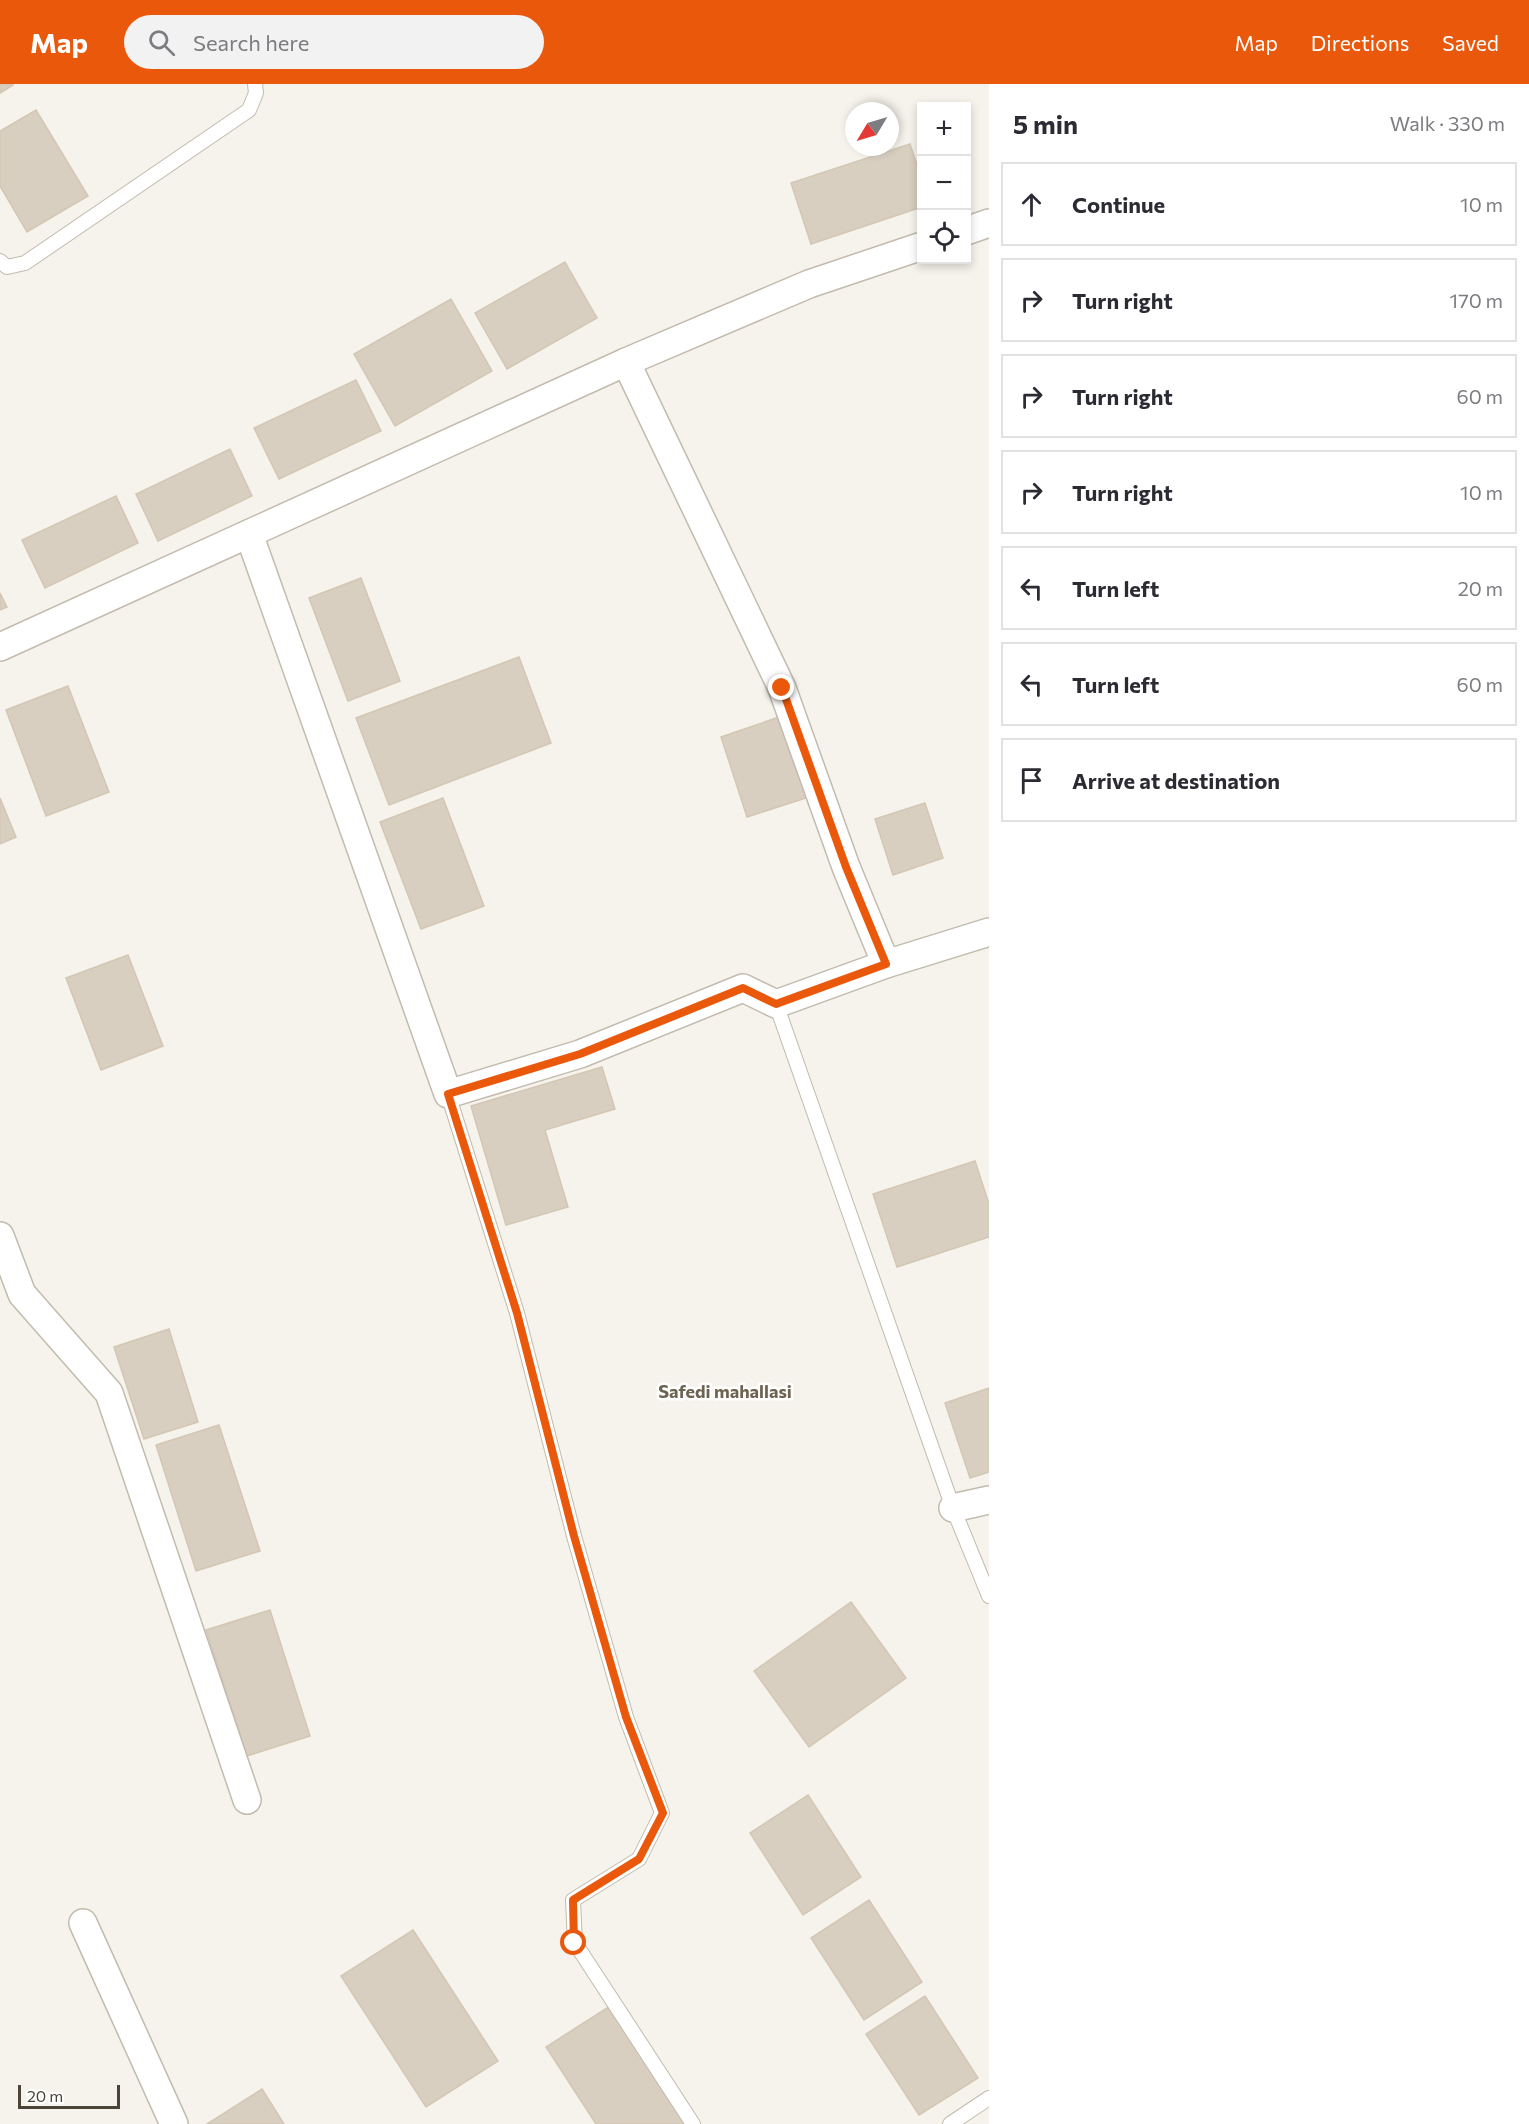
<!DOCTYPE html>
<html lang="en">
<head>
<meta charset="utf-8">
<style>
  body { margin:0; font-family:Commissioner,sans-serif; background:#f2f2f3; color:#2b2b33 }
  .controls { position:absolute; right:18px; top:18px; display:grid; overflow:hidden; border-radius:0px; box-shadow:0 3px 9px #0003 }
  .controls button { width:54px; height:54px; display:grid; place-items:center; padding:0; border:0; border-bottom:2px solid #e1e1e2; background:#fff; color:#2b2b33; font:30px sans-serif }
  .compass { position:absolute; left:845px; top:18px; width:54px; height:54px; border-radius:50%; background:#fff; box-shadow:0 3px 9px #0003; rotate:232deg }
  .scale { position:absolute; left:18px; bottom:15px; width:102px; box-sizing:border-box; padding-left:6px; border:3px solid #4b4439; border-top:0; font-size:16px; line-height:21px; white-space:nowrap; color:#4b4439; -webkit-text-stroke:4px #fff; paint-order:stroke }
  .stop { position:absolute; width:18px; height:18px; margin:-14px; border:4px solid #ea580c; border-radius:50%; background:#fff }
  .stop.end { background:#ea580c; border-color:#fff; box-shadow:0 2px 6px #0008 }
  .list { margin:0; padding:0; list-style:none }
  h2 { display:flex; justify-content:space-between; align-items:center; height:78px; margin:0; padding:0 24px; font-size:26px }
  h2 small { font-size:20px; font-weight:400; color:#7c7c81 }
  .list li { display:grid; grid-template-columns:39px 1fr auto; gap:18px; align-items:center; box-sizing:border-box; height:84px; margin:0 12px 12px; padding:0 12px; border:2px solid #e1e1e2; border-radius:0px }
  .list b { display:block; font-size:22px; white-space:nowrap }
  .list em { font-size:20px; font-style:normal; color:#7c7c81 }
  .icon { flex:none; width:33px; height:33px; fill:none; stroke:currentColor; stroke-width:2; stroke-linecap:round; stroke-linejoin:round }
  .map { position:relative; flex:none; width:989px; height:2040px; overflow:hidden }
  header { display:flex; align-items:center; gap:36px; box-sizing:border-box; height:84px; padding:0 30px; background:#ea580c; color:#fff }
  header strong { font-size:28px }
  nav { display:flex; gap:33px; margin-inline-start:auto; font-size:21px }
  .search { width:420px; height:54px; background:#f2f2f3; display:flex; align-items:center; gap:15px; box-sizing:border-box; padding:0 21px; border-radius:33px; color:#7c7c81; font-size:22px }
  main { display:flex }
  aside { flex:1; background:#fff }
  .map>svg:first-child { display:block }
</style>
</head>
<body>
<header>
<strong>Map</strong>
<div class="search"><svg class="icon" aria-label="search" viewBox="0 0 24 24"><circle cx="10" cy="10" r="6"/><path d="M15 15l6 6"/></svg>Search here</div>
<nav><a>Map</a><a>Directions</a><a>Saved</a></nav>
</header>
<main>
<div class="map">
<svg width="989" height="2040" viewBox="0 0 989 2040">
  <rect width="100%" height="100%" fill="#f6f3ec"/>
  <!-- building -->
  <g fill="#d8cfc1" stroke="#d3c7b4" stroke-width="1.5">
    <polygon points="0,0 12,0 13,1 0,9"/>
    <polygon points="36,26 88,112 27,148 0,102 0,47"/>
    <polygon points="910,60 922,96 922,123 811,160 791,99"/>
    <polygon points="565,178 597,234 507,285 475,229"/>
    <polygon points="451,215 492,287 395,342 354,270"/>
    <polygon points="356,296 381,347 279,395 254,344"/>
    <polygon points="230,365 252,412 158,457 136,410"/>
    <polygon points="116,412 138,459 45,504 22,456"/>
    <polygon points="361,494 400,597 348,617 309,514"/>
    <polygon points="0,509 7,523 0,526"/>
    <polygon points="519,573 551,659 389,721 356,634"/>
    <polygon points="68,602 109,708 46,732 6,626"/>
    <polygon points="782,632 809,713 747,733 721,653"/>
    <polygon points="0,714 16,753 0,760"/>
    <polygon points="443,714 484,822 421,845 380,738"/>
    <polygon points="925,719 943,774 893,791 875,735"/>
    <polygon points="128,871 163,962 101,986 66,894"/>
    <polygon points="602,983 615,1025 545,1046 568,1123 506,1141 471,1022"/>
    <polygon points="975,1077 989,1120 989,1153 897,1183 873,1110"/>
    <polygon points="169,1245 198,1338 144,1355 114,1263"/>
    <polygon points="989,1304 989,1388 970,1394 945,1319"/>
    <polygon points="219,1341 260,1467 196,1487 156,1361"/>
    <polygon points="851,1518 906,1594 809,1663 754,1587"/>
    <polygon points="270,1526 310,1652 247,1672 206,1546"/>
    <polygon points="808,1711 861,1793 803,1831 750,1749"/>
    <polygon points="869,1816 922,1898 864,1936 811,1854"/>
    <polygon points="413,1846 498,1977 426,2023 341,1892"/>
    <polygon points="925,1912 978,1994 919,2031 866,1950"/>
    <polygon points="610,1922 686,2040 596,2040 546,1963"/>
    <polygon points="262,2005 284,2040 207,2040"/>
  </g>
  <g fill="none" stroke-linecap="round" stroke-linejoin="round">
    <!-- lane casing -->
    <g stroke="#c2bbae" stroke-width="16">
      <g id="lane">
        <polyline points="0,177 7,183 25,179 249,26 256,9 255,0"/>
        <polyline points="776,920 953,1424 989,1512"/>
        <polyline points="448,1010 517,1229 574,1452 626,1633 662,1729 639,1775 573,1816 575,1859 693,2040"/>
        <polyline points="950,2040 989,2014"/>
      </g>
    </g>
    <!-- street casing -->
    <g stroke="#c2bbae" stroke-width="30">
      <g id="street">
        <polyline points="966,147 989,139"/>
        <polyline points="626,278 782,604 846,783 886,880"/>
        <polyline points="249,450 448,1010 580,970 743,904 776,920 886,880 989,848"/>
        <polyline points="0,563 626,278 809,200 922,162"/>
        <polyline points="0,1152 22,1210 109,1309 247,1716"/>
        <polyline points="953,1424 989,1416"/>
        <polyline points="83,1839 174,2040"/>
      </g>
    </g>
    <!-- lane -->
    <use href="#lane" stroke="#fff" stroke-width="14"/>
    <!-- street -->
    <use href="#street" stroke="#fff" stroke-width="27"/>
  </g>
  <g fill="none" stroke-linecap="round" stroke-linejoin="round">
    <!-- route -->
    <polyline stroke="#ea580c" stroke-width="8" points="574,1859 573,1816 639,1775 663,1729 626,1633 574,1452 517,1229 448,1010 580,970 743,904 776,920 886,880 846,783 782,604"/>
  </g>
  <g text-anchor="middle" stroke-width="5" stroke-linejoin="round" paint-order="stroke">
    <!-- neighbourhood labels -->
    <g font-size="18" font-weight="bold" fill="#6e6250" stroke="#fff">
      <text x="725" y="1314">Safedi mahallasi</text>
    </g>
  </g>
</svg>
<div class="controls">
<button>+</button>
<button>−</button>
<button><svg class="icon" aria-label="locate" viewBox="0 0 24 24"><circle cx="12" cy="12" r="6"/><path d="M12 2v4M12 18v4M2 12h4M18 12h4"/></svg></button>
</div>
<svg class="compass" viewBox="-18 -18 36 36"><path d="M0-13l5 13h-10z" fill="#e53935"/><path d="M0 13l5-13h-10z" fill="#7c7c81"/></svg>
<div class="scale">20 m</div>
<div class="stop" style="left:574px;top:1859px"></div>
<div class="stop end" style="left:782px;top:604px"></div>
</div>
<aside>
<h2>5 min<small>Walk · 330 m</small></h2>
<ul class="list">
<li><svg class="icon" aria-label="ahead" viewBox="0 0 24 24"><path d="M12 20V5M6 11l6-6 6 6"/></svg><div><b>Continue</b></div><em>10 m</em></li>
<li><svg class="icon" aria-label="right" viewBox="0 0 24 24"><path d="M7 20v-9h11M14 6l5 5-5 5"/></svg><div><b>Turn right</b></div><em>170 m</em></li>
<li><svg class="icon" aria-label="right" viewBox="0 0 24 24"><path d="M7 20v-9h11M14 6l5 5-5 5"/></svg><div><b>Turn right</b></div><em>60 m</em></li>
<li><svg class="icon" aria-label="right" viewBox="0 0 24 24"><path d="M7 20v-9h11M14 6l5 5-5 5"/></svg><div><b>Turn right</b></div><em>10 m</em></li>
<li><svg class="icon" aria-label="left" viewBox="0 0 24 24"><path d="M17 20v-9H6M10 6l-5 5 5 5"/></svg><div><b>Turn left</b></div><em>20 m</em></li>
<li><svg class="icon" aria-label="left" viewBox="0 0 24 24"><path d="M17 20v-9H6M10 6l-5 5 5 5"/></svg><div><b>Turn left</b></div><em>60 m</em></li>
<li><svg class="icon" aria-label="arrive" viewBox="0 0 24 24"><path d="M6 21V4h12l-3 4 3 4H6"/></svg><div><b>Arrive at destination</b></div></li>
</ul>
</aside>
</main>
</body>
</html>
